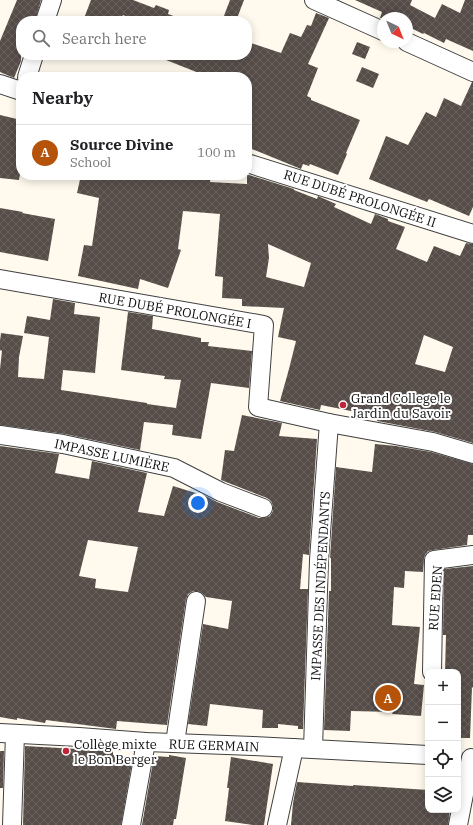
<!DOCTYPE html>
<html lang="en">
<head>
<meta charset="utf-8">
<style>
  body { margin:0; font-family:"IBM Plex Serif",serif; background:#f2f2f2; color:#202124 }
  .controls { position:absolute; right:12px; bottom:12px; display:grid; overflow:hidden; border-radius:8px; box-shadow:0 2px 10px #0003 }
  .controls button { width:36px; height:36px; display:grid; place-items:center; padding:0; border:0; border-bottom:1px solid #e0e0e0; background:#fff; color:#202124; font:20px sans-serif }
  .compass { position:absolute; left:377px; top:12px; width:36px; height:36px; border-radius:50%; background:#fff; box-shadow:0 2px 10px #0003; rotate:137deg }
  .you { position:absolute; left:198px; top:503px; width:14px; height:14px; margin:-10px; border:3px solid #fff; border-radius:50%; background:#1a73e8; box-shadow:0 0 0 6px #1a73e833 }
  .badge { display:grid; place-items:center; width:26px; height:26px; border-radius:50%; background:#b45309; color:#fff; font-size:13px; font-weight:700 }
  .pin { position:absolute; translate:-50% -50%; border:2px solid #fff; box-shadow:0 1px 4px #0006 }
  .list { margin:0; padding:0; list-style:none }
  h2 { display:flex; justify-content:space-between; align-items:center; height:52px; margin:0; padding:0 16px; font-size:17px }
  h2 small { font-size:13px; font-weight:400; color:#757577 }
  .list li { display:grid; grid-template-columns:26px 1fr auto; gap:12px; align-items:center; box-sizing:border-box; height:56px; padding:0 16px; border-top:1px solid #e0e0e0 }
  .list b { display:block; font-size:15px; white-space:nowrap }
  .list p { margin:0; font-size:13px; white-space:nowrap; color:#757577 }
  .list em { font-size:13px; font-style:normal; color:#757577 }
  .icon { flex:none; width:22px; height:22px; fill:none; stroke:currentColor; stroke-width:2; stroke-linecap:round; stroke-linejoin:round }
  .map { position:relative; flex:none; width:473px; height:825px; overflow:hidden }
  .search { position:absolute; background:#fff; box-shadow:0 2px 10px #0003; left:16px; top:16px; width:236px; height:44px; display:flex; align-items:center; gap:10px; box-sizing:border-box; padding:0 14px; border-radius:16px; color:#757577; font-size:15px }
  .panel { position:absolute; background:#fff; box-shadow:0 2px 10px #0003; left:16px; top:72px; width:236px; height:108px; border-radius:16px }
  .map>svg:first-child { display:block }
</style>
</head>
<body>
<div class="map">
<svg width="473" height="825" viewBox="0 0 473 825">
  <defs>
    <pattern id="building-cross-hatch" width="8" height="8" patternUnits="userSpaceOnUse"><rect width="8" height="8" fill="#564d49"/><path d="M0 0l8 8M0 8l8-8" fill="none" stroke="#69625f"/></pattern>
  </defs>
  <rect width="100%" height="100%" fill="#fffaed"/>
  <!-- building -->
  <g fill="url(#building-cross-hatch)" fill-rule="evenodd">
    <polygon points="17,0 41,0 35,21 21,21 21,61 14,78 0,72 0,41"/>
    <polygon points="91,0 133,0 154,8 156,5 169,10 168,14 184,20 184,21 137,21 123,15 120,21 83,21"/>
    <polygon points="230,0 244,0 236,21 222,21"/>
    <polygon points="355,0 412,0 410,5 435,18 442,4 460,13 465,0 473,0 473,51 446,39 444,43 424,33 423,34 407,26 407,18 380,18 382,12"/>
    <polygon points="316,13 329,18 308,64 318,68 307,96 311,98 311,100 360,120 346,153 347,154 338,175 310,164 309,166 303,164 301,169 247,147 247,77 209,77 156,56 247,55 247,44 248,42 281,53 290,33 301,37 307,25 311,26"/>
    <polygon points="357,42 370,47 365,59 352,54"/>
    <polygon points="362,67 379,74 373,88 356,81"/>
    <polygon points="472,82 473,82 473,207 469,216 429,199 427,202 369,179 386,136 408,145 426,112 436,117 444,98 461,106"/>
    <polygon points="0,115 21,120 21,168 19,180 0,178"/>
    <path d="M81,175H211L210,182L247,184V175H249L294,189V190L317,199L318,196L320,197L336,204L334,207L371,224L375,214L388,219V221L405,227L396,249L427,262L434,246L460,256L466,243L473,244V443L435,432L377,421L378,417L366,415V414L321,405L320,410L280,401L289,369L296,341L278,337L284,308L242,306V299L222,298L223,277L215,276L220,214L183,211L178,249L181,250L168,288L140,279L138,289L78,276L84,245L92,246L99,198L77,193ZM268,244L311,263L304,287L266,277L269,258ZM424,335L453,347L445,372L415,364Z"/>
    <polygon points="0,208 23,212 22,213 55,219 48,261 0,252"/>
    <polygon points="53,299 75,303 74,314 100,317 95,373 63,370 61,390 147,403 147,404 176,408 181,380 164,379 165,376 121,370 128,312 153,316 152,329 201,338 201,342 209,342 208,346 252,351 249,388 211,383 201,439 172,435 173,425 144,422 140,450 65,434 0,425 0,369 2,351 0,350 0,341 1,333 23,336 19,357 18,377 44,379 49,337 24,333 27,316 50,320"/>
    <path d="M242,415L282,423L279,436L317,439L309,555L303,554L300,589H308L303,729H298V726L278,724V728H262L263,710L210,704L207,726L188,724L203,624L228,629L232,601L206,597L202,593L197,591H193L188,594L186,599L167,725L117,721L116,729L46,720L45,723L17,718V720L0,717V446L59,454L55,473L89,479L92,461L147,473L138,512L164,516L173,486L202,495V494L217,502L259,518H265L270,516L273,511V506L271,501L267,498L221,480L225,450L234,451ZM88,540L138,547L128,592L95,588L96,579L79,576Z"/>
    <polygon points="375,444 396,446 431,452 473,464 473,535 468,535 467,545 433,550 428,551 425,555 424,559 423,572 405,571 404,588 394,587 392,625 420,627 414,684 424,685 421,716 392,714 393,712 351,711 350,731 324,730 329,591 331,591 331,558 330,558 336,467 372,472"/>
    <polygon points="473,566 473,688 472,687 470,738 458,738 458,672 445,672 446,635 443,635 444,569"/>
    <polygon points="25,746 113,751 113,755 133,757 121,825 23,825"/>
    <polygon points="0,751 4,751 3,788 0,788"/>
    <polygon points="169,755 186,758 176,819 174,819 173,825 142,825 154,756 169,757"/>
    <polygon points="231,757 273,764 264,825 253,825 225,821 229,788 227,788"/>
    <polygon points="297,782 353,786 353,785 428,790 428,810 450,810 448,825 291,825 293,803"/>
  </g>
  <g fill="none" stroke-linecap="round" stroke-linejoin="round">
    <!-- minor casing -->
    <g stroke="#404040" stroke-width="20">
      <g id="minor">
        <polyline points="314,0 383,31"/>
        <polyline points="45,21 52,0"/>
        <polyline points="407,42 473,72"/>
        <polyline points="27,77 34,55"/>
        <polyline points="0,84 21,91"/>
        <polyline points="247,163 473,234"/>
        <polyline points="0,279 264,325 258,407 329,423 433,442 473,454"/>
        <polyline points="0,435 63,444 174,468 221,492 263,508"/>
        <polyline points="432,672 434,560 473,555"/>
        <polyline points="0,733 79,737 146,742 253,746 428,755"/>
        <polyline points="175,743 196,601"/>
        <polyline points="313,749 319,560 329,423"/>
        <polyline points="12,825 15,734"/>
        <polyline points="131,825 146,742"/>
        <polyline points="277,825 294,748"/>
        <polyline points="458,825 471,758"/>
      </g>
    </g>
    <!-- minor -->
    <use href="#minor" stroke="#fff" stroke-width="18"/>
  </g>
  <!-- markers -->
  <g fill="#bf243a" stroke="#fff" stroke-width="1.5">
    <circle cx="343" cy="405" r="4"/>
    <circle cx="66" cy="751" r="4"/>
  </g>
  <g text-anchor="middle" stroke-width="4" stroke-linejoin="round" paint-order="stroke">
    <!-- street labels -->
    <g font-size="13" fill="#0d0d0d" stroke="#fff">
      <text transform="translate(360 198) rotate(18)" y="5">RUE DUBÉ PROLONGÉE II</text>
      <text transform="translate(175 310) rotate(10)" y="5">RUE DUBÉ PROLONGÉE I</text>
      <text transform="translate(112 455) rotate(12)" y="5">IMPASSE LUMIÈRE</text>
      <text transform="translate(320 586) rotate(-87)" y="5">IMPASSE DES INDÉPENDANTS</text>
      <text transform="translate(435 598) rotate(-86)" y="5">RUE EDEN</text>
      <text transform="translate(214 745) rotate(2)" y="5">RUE GERMAIN</text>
    </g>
    <!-- poi labels -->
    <g font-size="13" fill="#0d0d0d" stroke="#fff" text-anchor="start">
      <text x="351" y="403">Grand College le<tspan x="351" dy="15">Jardin du Savoir</tspan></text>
      <text x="74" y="749">Collège mixte<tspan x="74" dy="15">le Bon Berger</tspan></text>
    </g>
  </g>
</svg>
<div class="controls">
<button>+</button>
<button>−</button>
<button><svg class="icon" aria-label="locate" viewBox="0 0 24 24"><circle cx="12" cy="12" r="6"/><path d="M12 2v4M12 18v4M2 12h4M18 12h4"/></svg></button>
<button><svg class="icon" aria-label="layers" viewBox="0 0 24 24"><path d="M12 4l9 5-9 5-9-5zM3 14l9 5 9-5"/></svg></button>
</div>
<svg class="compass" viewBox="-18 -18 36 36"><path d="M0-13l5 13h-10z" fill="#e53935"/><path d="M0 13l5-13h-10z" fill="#757577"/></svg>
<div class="you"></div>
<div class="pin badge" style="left:388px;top:698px">A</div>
<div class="search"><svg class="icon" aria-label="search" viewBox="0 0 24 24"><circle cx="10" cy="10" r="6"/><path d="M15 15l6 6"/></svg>Search here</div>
<section class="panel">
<h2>Nearby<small></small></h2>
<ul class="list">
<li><span class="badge">A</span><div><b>Source Divine</b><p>School</p></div><em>100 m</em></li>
</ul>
</section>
</div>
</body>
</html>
